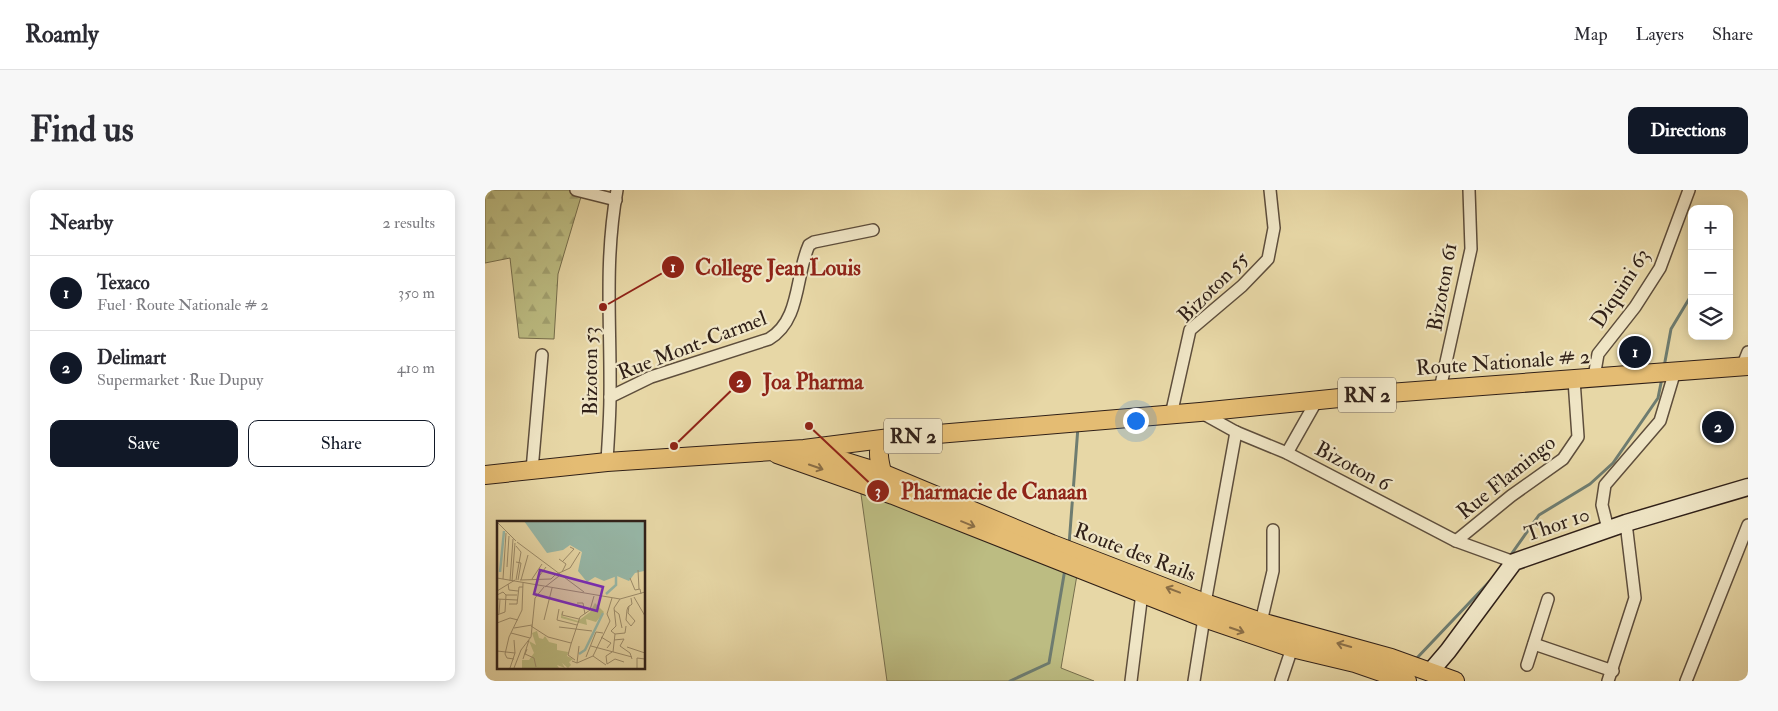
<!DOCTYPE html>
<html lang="en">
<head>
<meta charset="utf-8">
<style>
  body { margin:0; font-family:"IM FELL Double Pica",serif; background:#f7f7f7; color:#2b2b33 }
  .controls { position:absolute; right:15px; top:15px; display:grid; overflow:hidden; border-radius:10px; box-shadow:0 2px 12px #0003 }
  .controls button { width:45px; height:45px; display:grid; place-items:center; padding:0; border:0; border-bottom:1px solid #e1e1e2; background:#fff; color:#2b2b33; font:25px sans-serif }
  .you { position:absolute; left:650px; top:230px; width:18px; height:18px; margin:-12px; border:4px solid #fff; border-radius:50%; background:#1a73e8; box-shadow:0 0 0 8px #1a73e833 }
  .badge { display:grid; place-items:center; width:32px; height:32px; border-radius:50%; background:#111827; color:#fff; font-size:16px; font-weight:700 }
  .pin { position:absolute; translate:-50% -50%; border:2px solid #fff; box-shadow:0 1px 5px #0006 }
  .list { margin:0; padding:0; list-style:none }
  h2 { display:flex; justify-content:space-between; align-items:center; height:65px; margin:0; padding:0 20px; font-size:21px }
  h2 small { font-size:16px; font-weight:400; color:#7c7c81 }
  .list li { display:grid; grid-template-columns:32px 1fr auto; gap:15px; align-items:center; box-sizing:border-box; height:75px; padding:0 20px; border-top:1px solid #e1e1e2 }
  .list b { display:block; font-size:19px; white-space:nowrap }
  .list p { margin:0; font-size:16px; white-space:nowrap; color:#7c7c81 }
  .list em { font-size:16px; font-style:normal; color:#7c7c81 }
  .actions { display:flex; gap:10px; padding:15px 20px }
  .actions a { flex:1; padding:11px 0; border:1px solid #111827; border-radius:10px; text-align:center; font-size:18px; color:#111827 }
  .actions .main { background:#111827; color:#fff }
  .icon { flex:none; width:28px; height:28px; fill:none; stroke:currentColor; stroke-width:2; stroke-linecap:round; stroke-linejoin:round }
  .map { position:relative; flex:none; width:1263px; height:491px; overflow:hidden; border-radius:10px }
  header { display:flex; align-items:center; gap:30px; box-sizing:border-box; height:70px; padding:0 25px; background:#fff; border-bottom:1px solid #e1e1e2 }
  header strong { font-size:24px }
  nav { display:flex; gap:28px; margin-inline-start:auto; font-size:18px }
  .intro { display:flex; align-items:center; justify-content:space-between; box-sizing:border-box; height:120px; padding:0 30px }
  h1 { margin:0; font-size:35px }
  .button { padding:12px 22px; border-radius:10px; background:#111827; color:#fff; font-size:18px; font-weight:700 }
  main { display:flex; gap:30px; padding:0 30px }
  aside { flex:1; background:#fff; border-radius:10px; box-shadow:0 2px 12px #0003 }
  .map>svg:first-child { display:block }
</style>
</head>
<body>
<header>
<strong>Roamly</strong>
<nav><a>Map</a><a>Layers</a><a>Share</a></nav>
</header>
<div class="intro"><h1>Find us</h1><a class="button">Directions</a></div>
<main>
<aside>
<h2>Nearby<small>2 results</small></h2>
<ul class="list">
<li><span class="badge">1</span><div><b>Texaco</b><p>Fuel · Route Nationale # 2</p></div><em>350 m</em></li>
<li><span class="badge">2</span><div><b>Delimart</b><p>Supermarket · Rue Dupuy</p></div><em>410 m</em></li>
</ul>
<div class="actions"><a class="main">Save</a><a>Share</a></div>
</aside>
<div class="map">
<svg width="1263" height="491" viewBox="0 0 1263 491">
  <defs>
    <pattern id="forest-firs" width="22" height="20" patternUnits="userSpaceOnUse" patternTransform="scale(1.25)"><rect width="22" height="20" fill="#bcbc82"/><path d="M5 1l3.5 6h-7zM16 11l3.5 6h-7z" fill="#a2a170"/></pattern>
  </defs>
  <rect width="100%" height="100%" fill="#e7d7a6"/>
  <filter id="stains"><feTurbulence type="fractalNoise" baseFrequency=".004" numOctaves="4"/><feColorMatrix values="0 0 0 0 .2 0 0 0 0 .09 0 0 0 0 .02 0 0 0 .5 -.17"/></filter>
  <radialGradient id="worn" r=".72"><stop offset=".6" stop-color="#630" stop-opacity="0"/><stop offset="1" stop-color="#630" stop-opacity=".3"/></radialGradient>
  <!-- grass -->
  <polygon fill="#bcbc82" stroke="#766e4d" points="375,297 592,385 576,478 609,491 402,491"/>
  <!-- forest -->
  <polygon fill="url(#forest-firs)" stroke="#766e4d" points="0,0 98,0 73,84 69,149 34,148 25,68 0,73"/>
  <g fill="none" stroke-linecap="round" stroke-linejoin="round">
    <!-- stream -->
    <g stroke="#6e7c70" stroke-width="3">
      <polyline points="1179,177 1186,139 1207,104"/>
      <polyline points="584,355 593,237"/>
      <polyline points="1025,366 1054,325 1105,294 1128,273 1173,208 1177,188"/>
      <polyline points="931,469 1005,391"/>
      <polyline points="525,491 564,473 580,379"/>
    </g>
    <!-- street casing -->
    <g stroke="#5e4e3c" stroke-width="14">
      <g id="street">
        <polyline points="91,0 131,10"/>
        <polyline points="1257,177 1263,162"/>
        <polyline points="1109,187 1113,164 1150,117 1175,78 1204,0"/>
        <polyline points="955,199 986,59 984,0"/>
        <path d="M125,207L166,187L284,149C316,130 310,86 324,55L329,52L388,40"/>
        <polyline points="715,222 751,242 802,263 971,351 1029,372"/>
        <polyline points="686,225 705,140 757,96 783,69 789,38 785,0"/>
        <polyline points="802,263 832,210"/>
        <path d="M122,272C123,251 125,229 125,207C126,135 119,72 132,0"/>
        <polyline points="47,280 57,165"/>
        <polyline points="1123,339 1117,315 1120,295 1175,231 1190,181"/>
        <polyline points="971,351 1026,306 1078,269 1093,247 1089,190"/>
        <polyline points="720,413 751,242"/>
        <polyline points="776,432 788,381 788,340"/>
        <polyline points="1049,454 1128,481"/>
        <polyline points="1042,475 1063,409"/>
        <polyline points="646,491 657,403"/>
        <polyline points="709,491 719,428"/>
        <polyline points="796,491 807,458"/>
        <polyline points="1123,491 1150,408 1141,333"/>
        <polyline points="1201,491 1263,335"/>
      </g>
    </g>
    <!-- secondary casing -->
    <g stroke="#302018" stroke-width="19">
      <polyline id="secondary" points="945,482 963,461 1029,372 1141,333 1263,297"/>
    </g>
    <!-- primary casing -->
    <g stroke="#302018" stroke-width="20">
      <g id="primary">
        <polyline points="326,261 397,283 567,354 720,413 776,432 906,468 970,491"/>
        <polyline points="292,264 408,305 719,428 807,458 870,473 922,491"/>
        <path d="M397,283C394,267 389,256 405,248"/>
        <polyline points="0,285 122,272 319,259 405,248 715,222 904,203 1263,176"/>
      </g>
    </g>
    <!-- street -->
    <use href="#street" stroke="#efe5c5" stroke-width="11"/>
    <!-- secondary -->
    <use href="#secondary" stroke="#efe5c5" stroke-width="16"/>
    <!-- primary -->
    <use href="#primary" stroke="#e4bc73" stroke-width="18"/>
  </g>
  <!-- one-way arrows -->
  <defs><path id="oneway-shaft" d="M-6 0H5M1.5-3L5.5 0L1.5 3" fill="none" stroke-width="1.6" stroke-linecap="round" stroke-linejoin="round" transform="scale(1.25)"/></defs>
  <g stroke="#8a6e46">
    <use href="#oneway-shaft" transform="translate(331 277) rotate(19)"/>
    <use href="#oneway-shaft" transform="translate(483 334) rotate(22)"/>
    <use href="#oneway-shaft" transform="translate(688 400) rotate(-159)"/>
    <use href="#oneway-shaft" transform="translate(752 440) rotate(19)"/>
    <use href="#oneway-shaft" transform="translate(859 455) rotate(-164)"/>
  </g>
  <g text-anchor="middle" stroke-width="4.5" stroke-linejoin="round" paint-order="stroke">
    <!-- shield labels -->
    <g fill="#efe5c5" stroke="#695b4c" stroke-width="1">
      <rect x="853" y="187.5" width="58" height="35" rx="4"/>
      <rect x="399" y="228.5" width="58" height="35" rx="4"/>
    </g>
    <g font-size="20" font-weight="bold" fill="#302018">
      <text x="882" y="212">RN 2</text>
      <text x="428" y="253">RN 2</text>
    </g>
    <!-- street labels -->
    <g font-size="21" fill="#302018" stroke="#efe5c5">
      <text transform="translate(728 97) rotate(-45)" y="7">Bizoton 55</text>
      <text transform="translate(957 97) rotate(-80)" y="7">Bizoton 61</text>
      <text transform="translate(1135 98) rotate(-57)" y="7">Diquini 63</text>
      <text transform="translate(207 155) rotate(-21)" y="7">Rue Mont-Carmel</text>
      <text transform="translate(1018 172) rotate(-4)" y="7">Route Nationale # 2</text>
      <text transform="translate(105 181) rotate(-90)" y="7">Bizoton 53</text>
      <text transform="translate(868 276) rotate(28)" y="7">Bizoton 6</text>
      <text transform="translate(1021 287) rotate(-39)" y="7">Rue Flamingo</text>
      <text transform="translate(1072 334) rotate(-19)" y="7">Thor 10</text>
      <text transform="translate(650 362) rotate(21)" y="7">Route des Rails</text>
    </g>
  </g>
  <!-- overview -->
  <g transform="translate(12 331)">
    <rect width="148" height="148" fill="#e7d7a6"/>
    <path d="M98,82L107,91L99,101L89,98L90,104L64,97V90L65,95L81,100L93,91ZM40,110L42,117L46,118L48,115L52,121L60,123V129L71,131L70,135L76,138L72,141L74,144L71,147L65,142L68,147L60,144L62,147H25V139H32L37,132L32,120L39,124L35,112Z" fill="#bcbc82"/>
    <path d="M27,0H147V50L138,52L132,60L120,55L107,60L98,56L90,61L81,50L85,31L73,24L66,29L50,32Z" fill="#97b9aa"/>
    <path fill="none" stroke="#97b9aa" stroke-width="2.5" d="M3,51L7,10M109,73L119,64V55M82,133L88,129L106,92"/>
    <path fill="none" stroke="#9e8e6d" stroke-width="1" d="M0,1L19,20M20,21L87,71M19,25L24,31L19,59M62,38L69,43L65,51M66,40L77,28L73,26M19,41L24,42L21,59M10,46L12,15M141,49L142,68M60,53L73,47L83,31M0,57L123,78L148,71M133,57L138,69L143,68L144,73M6,58L9,12M35,58L45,43M40,58L49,46M23,59L54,58L59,53M24,59L31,34M13,60L16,18M15,60L18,22M11,63L12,69L21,70M48,66L62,55M0,70L18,59M0,74L6,71L9,74H20M137,76L148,95M0,78L20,79M80,82H86L88,93M12,83H20L22,66H26M132,85L131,92L138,100L134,105L129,99L130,89L131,86L132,85L134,84L135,83L134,77M62,88L60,99L80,104M117,89L122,93L125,107M66,90L65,94L82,98M2,93L3,78M0,94L8,91L9,74M47,99L55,67M0,102L13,97L21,99M34,105L51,116L74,122M62,106L95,110M17,107L35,104M14,112L33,117M118,113L128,112L129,105M104,116L114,122L110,127M117,119L127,118L123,125L133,132L135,138M94,125L135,136M130,126L148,132M30,128L28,133L37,137L39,146M0,130L18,132M115,131L109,135L110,143L118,138L127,141M116,131L118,113L114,110L119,105L117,87L123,78M96,135L113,100L110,93L115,77M96,135L109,144M89,136L99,111L106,112M17,138L10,137L8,133L12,116L25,89L26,62M26,138L32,119M78,139L71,134L74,123L83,96L93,89L97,75M75,140L80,142L82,125M80,142L96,135M13,147L18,132L17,119M17,147L24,129L34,116L38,77L47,66M140,147V137L148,138"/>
    <path fill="#7b2cbf" fill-opacity="0.15" stroke="#7b2cbf" stroke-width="2.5" d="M43,49L106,66L100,90L37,73Z"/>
    <rect width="148" height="148" fill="none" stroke="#302018" stroke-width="2.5"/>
  </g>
  <!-- callouts -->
  <path fill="none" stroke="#8f2418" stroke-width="2" d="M118 117L188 77M189 256L255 192M324 236L393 301"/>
  <g fill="#8f2418" stroke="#efe5c5" stroke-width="2">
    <circle cx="118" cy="117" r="5"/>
    <circle cx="189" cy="256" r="5"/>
    <circle cx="324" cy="236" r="5"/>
    <circle cx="188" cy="77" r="12"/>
    <circle cx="255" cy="192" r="12"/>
    <circle cx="393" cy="301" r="12"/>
  </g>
  <g font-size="15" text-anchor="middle" font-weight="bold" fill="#fff">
    <text x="188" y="82">1</text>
    <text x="255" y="197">2</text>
    <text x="393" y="306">3</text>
  </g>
  <g font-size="22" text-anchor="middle" font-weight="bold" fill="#8f2418" stroke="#efe5c5" stroke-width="4.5" stroke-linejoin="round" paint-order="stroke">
    <text x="293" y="85">College Jean Louis</text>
    <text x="328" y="199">Joa Pharma</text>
    <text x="509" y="309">Pharmacie de Canaan</text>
  </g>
  <rect width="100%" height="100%" filter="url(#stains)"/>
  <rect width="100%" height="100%" fill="url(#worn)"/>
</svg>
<div class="controls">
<button>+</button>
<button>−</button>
<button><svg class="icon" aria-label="layers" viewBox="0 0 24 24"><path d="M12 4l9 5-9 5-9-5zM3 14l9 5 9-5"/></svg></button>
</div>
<div class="you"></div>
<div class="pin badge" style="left:1150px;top:162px">1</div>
<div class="pin badge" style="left:1233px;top:237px">2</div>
</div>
</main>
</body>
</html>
